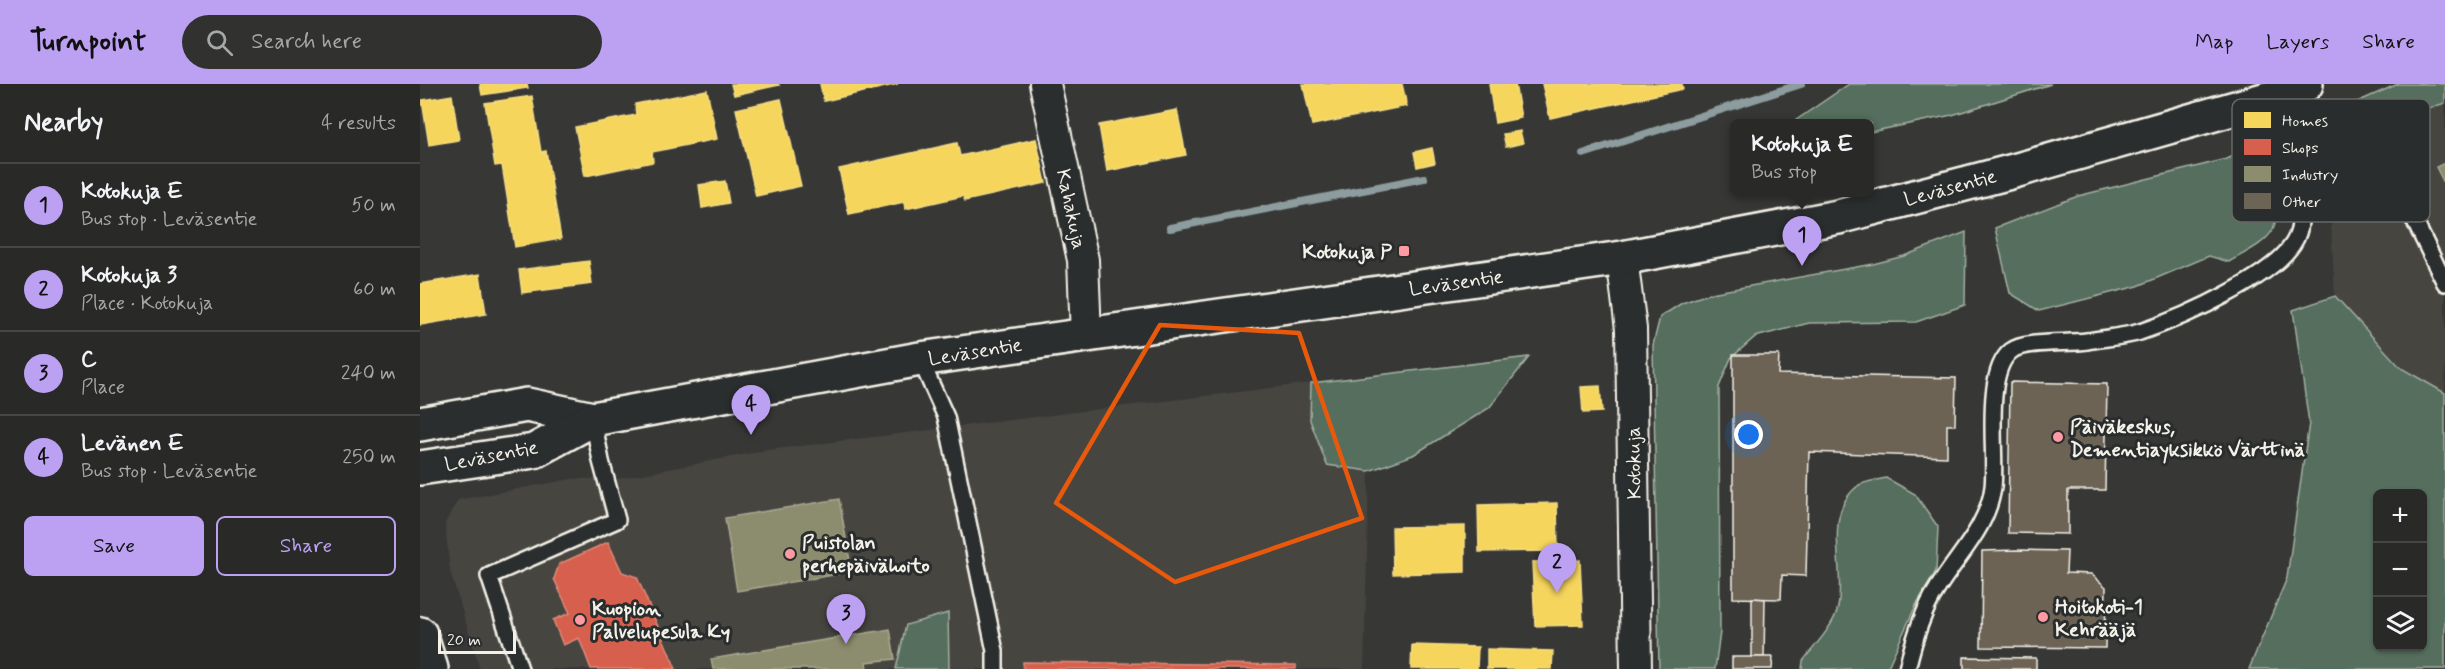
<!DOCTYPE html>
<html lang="en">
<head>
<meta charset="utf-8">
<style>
  body { margin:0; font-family:Mynerve,sans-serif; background:#313230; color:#f1f3f6 }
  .controls { position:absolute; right:18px; bottom:18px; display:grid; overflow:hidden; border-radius:9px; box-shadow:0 2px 4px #0004 }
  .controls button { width:54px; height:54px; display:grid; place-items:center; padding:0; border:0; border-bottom:2px solid #454645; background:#292a28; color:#f1f3f6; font:30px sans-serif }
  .scale { position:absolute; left:18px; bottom:15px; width:78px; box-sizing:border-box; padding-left:6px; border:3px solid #f4f1e8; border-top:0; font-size:16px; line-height:21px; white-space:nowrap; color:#f4f1e8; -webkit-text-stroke:4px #2a2d2e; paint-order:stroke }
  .you { position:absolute; left:1329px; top:351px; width:21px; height:21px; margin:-15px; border:4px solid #fff; border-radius:50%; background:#1a73e8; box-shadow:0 0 0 9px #1a73e833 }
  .badge { display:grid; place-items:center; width:39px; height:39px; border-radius:50%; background:#bca0f2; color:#111; font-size:20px; font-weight:700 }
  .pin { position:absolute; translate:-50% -50px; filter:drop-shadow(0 2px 3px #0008) }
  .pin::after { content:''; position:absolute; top:32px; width:21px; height:18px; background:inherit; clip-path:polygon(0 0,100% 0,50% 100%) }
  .popup { position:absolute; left:1310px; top:35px; width:144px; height:78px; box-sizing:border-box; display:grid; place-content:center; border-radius:9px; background:#292a28; filter:drop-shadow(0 2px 4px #0005); font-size:20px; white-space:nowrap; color:#a5a7a8 }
  .popup b { font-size:22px; color:#f1f3f6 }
  .popup::after { content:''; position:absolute; left:50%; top:100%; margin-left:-12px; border:12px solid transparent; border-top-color:#292a28 }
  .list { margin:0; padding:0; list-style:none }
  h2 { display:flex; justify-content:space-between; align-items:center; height:78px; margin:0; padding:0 24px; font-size:26px }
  h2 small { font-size:20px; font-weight:400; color:#a5a7a8 }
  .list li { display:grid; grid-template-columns:39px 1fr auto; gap:18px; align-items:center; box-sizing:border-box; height:84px; padding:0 24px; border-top:2px solid #454645 }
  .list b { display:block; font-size:22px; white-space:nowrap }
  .list p { margin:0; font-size:20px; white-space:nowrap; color:#a5a7a8 }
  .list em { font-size:20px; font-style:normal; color:#a5a7a8 }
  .actions { display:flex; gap:12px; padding:18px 24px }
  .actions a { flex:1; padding:14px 0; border:2px solid #bca0f2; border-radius:9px; text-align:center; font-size:21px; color:#bca0f2 }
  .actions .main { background:#bca0f2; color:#111 }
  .icon { flex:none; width:33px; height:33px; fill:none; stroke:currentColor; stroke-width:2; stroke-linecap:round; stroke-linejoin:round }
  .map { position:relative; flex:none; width:2025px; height:585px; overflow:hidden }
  header { display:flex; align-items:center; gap:36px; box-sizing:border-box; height:84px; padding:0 30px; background:#bca0f2; color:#111 }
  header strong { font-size:28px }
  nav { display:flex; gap:33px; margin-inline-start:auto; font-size:21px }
  .search { width:420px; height:54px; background:#313230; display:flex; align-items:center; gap:15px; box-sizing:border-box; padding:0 21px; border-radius:33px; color:#a5a7a8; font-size:22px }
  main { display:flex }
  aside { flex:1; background:#292a28 }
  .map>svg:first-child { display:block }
</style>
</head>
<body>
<header>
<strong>Turnpoint</strong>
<div class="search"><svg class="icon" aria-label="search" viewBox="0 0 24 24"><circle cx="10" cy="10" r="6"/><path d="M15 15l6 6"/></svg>Search here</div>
<nav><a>Map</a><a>Layers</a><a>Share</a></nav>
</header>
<main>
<aside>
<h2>Nearby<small>4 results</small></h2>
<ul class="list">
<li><span class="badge">1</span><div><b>Kotokuja E</b><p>Bus stop · Leväsentie</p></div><em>50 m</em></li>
<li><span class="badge">2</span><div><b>Kotokuja 3</b><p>Place · Kotokuja</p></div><em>60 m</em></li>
<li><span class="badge">3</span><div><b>C</b><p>Place</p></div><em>240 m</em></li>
<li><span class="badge">4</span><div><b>Levänen E</b><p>Bus stop · Leväsentie</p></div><em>250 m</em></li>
</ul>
<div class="actions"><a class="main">Save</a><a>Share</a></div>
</aside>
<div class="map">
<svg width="2025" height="585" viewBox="0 0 2025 585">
  <rect width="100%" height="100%" fill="#373836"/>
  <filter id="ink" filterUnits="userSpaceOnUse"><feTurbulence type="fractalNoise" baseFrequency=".0167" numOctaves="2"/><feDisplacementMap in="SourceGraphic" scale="12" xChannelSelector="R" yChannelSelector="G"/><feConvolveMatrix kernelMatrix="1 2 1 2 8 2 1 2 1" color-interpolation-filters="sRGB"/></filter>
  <g filter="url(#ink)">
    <!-- built -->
    <g fill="#47453f">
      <polygon points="2025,19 2025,309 1981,284 1915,212 1909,106 1915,55"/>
      <polygon points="891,299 890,336 907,381 949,387 944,585 529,585 528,529 486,541 476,585 60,585 30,487 25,439 38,416 152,395 197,395 348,366"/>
    </g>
    <!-- green -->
    <g fill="#556e5d" stroke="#a4b0a2" stroke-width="1.5" fill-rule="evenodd">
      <polygon points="1429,0 1631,0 1532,31 1450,48 1450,39 1372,39"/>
      <polygon points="1978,0 2025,0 2025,19 1915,55 1894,54 1894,42 1912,29"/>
      <path d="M1837,61L1848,63C1856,81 1861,126 1853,145C1846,160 1822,170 1809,178L1789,172L1718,202L1619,227L1590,209L1575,144L1658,112L1807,75Z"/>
      <polygon points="1546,148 1545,221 1496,238 1389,239 1335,253 1311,274 1299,303 1300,548 1295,585 1239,585 1233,261 1240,233 1262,219 1291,209 1453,180 1484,172"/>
      <path d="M1915,212L1981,284L2025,309V585H1829L1867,494L1889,339L1873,226ZM1958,410H2002V562H1958Z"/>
      <polygon points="1109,273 1069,324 993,371 949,387 907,381 890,336 891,299"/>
      <path d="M1466,394L1495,410L1518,443L1516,487L1496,521L1467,585H1382L1383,577C1395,561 1414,542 1418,523C1426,483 1401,429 1439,401C1446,397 1458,396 1466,394Z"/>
      <polygon points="528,529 529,585 476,585 486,541"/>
    </g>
    <!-- homes -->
    <g fill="#f6d55c" stroke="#f5dd86" stroke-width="1.5">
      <polygon points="60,0 107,0 108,4 62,11"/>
      <polygon points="311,0 358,0 359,1 314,11"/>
      <polygon points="400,0 478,0 404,17"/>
      <polygon points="883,0 982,0 987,22 892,41"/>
      <polygon points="1069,0 1095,0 1101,34 1075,39"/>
      <polygon points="1122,0 1262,0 1263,5 1130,34"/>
      <polygon points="287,6 297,55 232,68 233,78 165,92 155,43 216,31 215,20"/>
      <polygon points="32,11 39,56 9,61 2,16"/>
      <polygon points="112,12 121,68 126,67 141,155 95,163 82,81 75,82 65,19"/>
      <polygon points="361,15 381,102 336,112 316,25"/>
      <polygon points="757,26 766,71 687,87 679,41"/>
      <polygon points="1100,47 1103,59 1086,63 1083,50"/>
      <polygon points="616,55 626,99 545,117 543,112 485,125 484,118 429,130 419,85 537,59 540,72"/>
      <polygon points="1012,64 1015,79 997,83 994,68"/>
      <polygon points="305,97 309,119 282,124 279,101"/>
      <polygon points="169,177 172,200 102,209 99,186"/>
      <polygon points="60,190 66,230 0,241 0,200"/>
      <polygon points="1180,302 1182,328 1163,329 1161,303"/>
      <polygon points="1137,419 1138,467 1059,468 1058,421"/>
      <polygon points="1045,442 1045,488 973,490 972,443"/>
      <polygon points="1160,476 1163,541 1115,542 1112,478"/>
      <polygon points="992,561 1058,563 1057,585 991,585"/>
      <polygon points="1067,565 1133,567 1132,585 1067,585"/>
    </g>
    <!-- shops -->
    <g fill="#d6604d" stroke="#df8c7c" stroke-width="1.5">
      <polygon points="188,458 202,488 217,493 256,585 171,585 159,554 143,561 133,536 150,529 134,495 139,480"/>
      <polygon points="603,578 876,581 876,585 603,585"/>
    </g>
    <!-- industry -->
    <g fill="#8c8c6e" stroke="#abaa93" stroke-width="1.5">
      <polygon points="2025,79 2025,101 2016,83"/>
      <polygon points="419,415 432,488 317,507 305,434"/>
      <polygon points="470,545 475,575 446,578 447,585 293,585 291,575"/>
    </g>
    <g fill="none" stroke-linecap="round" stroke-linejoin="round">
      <!-- stream -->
      <g stroke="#8d9c9e" stroke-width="8">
        <polyline points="1163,70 1381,0"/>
        <polyline points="750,144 1004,94"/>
      </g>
    </g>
    <!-- building -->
    <g fill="#6c6454" stroke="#f4f1e8" stroke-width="1.5">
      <polygon points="1313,271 1359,271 1358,290 1536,294 1535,341 1527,341 1527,373 1389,368 1386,492 1362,491 1361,515 1313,514"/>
      <polygon points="1590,298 1687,300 1685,406 1648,406 1648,450 1588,449"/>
      <polygon points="1598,466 1647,467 1646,489 1671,490 1686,503 1685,564 1561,563 1562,467"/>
      <polygon points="1332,514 1345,515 1344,573 1332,573"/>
      <polygon points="1312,573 1353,573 1352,585 1312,585"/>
      <polygon points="1544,573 1616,574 1616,585 1544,585"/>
    </g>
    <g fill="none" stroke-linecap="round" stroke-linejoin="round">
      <!-- service casing -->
      <g stroke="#f4f1e8" stroke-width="20">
        <g id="service">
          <polyline points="1873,73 1972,91 2025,199"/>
          <polyline points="500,275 526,333 575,567 575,585"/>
          <polyline points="100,585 69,492 197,436 181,377 173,335"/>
          <path d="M1487,585C1493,559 1502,528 1517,505C1537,472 1568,443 1573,403C1577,370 1563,289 1591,267C1605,256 1648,260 1667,257C1684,254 1703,253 1720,248C1759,235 1866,190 1878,149C1887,124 1867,40 1861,11"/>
        </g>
      </g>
      <!-- minor casing -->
      <g stroke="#f4f1e8" stroke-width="34">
        <g id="minor">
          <polyline points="625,0 663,176 666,252"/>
          <polyline points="1202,174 1211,245 1216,585"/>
        </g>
      </g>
      <!-- secondary casing -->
      <g stroke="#f4f1e8" stroke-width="38">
        <g id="secondary">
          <polyline points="0,340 107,321 173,335"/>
          <polyline points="0,384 114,367 173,335 500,275 1202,174 1418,133 1594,87 1861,11 1886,0"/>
          <polyline points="0,550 11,585"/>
        </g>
      </g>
      <!-- service -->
      <use href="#service" stroke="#2a2d2e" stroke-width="15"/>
      <!-- minor -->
      <use href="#minor" stroke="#2a2d2e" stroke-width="30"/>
      <!-- secondary -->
      <use href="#secondary" stroke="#2a2d2e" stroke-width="33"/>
    </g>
  </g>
  <!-- marked area -->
  <path fill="none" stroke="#e8590c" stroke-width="4.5" stroke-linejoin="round" d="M740,241L879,249L942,434L755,498L636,419Z"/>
  <!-- markers -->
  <g fill="#ff9aa2" stroke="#2a2d2e" stroke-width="2">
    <rect x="978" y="161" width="12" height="12" rx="3"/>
    <circle cx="1638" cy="353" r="6"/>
    <circle cx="370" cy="470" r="6"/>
    <circle cx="1623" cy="533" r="6"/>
    <circle cx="160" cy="536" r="6"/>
  </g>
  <g text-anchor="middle" stroke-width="6" stroke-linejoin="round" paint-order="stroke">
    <!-- street labels -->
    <g font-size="20" fill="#f4f1e8" stroke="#2a2d2e">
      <text transform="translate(1530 103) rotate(-15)" y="7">Leväsentie</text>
      <text transform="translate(652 125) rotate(78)" y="7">Kahakuja</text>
      <text transform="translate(1036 198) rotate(-8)" y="7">Leväsentie</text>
      <text transform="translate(555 267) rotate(-9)" y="7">Leväsentie</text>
      <text transform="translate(71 371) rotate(-11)" y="7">Leväsentie</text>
      <text transform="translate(1213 379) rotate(-91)" y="7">Kotokuja</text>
    </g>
    <!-- poi labels -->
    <g font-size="20" font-weight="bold" fill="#f4f1e8" stroke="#2a2d2e" text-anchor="start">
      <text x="972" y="174" text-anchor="end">Kotokuja P</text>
      <text x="1650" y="349">Päiväkeskus,<tspan x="1650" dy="23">Dementiayksikkö Värttinä</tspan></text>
      <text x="382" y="465">Puistolan<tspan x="382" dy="23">perhepäivähoito</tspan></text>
      <text x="1635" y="529">Hoitokoti-1<tspan x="1635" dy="23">Kehrääjä</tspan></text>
      <text x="172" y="531">Kuopion<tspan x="172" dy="23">Palvelupesula Ky</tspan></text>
    </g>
  </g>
  <!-- legend -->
  <rect x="1812" y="15" width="198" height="123" rx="9" fill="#2a2d2e" stroke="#676866" stroke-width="1.5"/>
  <rect x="1824" y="28" width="27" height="16" fill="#f6d55c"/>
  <rect x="1824" y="55" width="27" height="16" fill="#d6604d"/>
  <rect x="1824" y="82" width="27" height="16" fill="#8c8c6e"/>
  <rect x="1824" y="109" width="27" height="16" fill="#6c6454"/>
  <g font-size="16" fill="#f4f1e8">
    <text x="1862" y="42">Homes</text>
    <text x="1862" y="69">Shops</text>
    <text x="1862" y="96">Industry</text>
    <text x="1862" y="123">Other</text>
  </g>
</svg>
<div class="controls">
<button>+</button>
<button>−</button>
<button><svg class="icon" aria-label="layers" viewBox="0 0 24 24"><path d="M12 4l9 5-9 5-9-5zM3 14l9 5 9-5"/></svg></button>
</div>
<div class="scale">20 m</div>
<div class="you"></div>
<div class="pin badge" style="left:1382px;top:182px">1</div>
<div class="popup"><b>Kotokuja E</b>Bus stop</div>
<div class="pin badge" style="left:1137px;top:509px">2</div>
<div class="pin badge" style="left:426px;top:560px">3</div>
<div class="pin badge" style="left:331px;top:351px">4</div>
</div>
</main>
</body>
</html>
